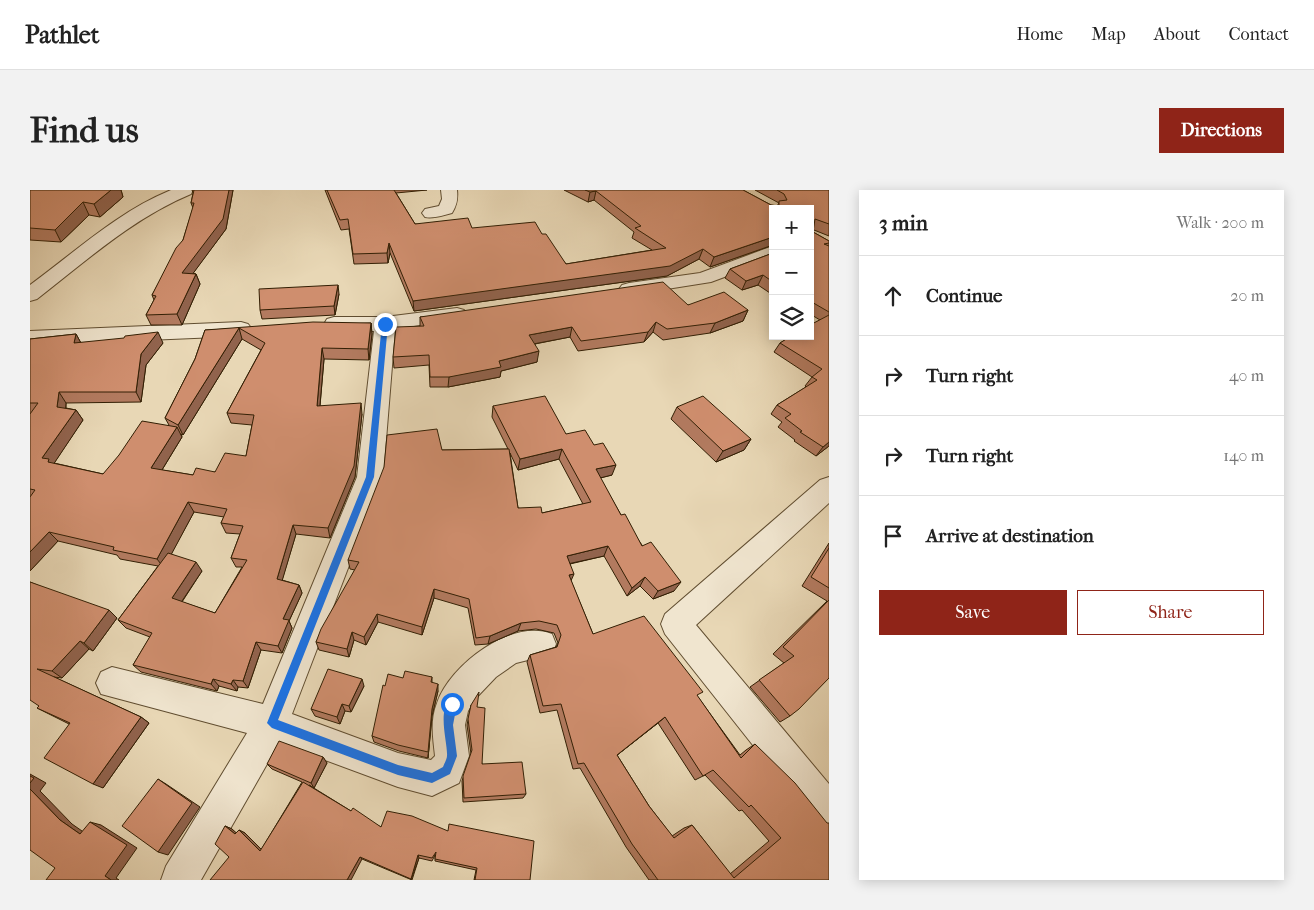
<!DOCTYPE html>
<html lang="en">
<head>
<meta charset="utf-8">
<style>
  body { margin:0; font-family:"IM FELL French Canon",serif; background:#f2f2f2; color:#222 }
  .controls { position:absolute; right:15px; top:15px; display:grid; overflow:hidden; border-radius:0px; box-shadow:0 2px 12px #0003 }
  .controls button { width:45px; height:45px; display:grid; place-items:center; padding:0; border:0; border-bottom:1px solid #e0e0e0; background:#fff; color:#222; font:25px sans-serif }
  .stop { position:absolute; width:15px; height:15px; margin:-11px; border:4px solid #1a73e8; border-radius:50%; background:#fff }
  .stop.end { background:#1a73e8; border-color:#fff; box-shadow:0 1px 5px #0008 }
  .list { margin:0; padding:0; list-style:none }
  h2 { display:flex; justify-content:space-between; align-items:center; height:65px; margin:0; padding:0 20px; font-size:21px }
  h2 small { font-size:16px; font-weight:400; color:#767676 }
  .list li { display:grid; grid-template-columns:32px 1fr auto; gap:15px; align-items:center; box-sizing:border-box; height:80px; padding:0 20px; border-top:1px solid #e0e0e0 }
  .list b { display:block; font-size:19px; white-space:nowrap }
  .list em { font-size:16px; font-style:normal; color:#767676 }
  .actions { display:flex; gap:10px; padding:15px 20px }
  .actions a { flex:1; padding:11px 0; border:1px solid #8f2418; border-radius:0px; text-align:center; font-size:18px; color:#8f2418 }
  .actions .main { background:#8f2418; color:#fff }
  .icon { flex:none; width:28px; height:28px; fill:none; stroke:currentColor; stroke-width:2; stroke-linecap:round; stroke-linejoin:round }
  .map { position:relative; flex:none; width:799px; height:690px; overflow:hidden; border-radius:0px }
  header { display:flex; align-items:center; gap:30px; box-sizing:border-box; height:70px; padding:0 25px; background:#fff; border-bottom:1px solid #e0e0e0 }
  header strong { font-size:24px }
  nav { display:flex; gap:28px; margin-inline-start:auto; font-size:18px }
  .intro { display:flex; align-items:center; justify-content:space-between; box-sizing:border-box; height:120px; padding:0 30px }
  h1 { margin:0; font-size:35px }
  .button { padding:12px 22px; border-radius:0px; background:#8f2418; color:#fff; font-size:18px; font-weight:700 }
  main { display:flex; gap:30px; padding:0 30px }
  aside { flex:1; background:#fff; border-radius:0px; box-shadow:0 2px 12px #0003 }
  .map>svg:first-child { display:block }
</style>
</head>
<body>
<header>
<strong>Pathlet</strong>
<nav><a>Home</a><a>Map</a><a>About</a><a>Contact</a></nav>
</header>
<div class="intro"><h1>Find us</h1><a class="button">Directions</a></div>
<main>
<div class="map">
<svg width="799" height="690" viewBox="0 0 799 690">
  <rect width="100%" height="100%" fill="#e8d7b5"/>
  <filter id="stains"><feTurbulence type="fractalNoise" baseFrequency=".004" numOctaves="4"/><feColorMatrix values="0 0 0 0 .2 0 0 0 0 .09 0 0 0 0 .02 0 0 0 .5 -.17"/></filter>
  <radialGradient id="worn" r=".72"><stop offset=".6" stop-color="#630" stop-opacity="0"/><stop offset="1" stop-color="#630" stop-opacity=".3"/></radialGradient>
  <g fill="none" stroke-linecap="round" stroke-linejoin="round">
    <!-- minor casing -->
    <g stroke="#604d30" stroke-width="2">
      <g id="minor">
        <path d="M141,0H163L161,4C103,28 56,71 7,109L0,111V95C45,62 89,21 141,0Z"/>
        <path d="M411,0H427C428,9 427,15 422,23C413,25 404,29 395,27L392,23L395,19L409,16L412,9Z"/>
        <polygon points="743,56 743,69 681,92 599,105 592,103 589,99 592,95 599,93 670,83"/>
        <path d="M427,118L434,120L437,124L434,128L365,139L353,287L262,524L368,563L401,570L405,566C403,547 400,531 407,513C420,475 481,428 522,444L526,454L522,464L486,473L466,487L446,508L438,521L435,535L439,566L429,593L402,606L368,597L249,553L171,690H131L136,676L217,543L71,504L66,493L71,482L82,477L233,514L327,287L344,141H304L297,139L294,134L297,129L304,127H355Z"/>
        <polygon points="211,132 218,134 222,139 218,144 211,146 0,155 0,141"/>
        <polygon points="799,287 799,313 666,435 799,594 799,640 786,635 635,444 631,434 635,424 790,290"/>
      </g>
    </g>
    <!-- minor -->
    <use href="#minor" fill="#f0e5cf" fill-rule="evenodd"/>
  </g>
  <!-- wall -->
  <g fill="#b27a5f" stroke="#321f04" fill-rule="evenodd">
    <polygon points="0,0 91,0 93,7 70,27 59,25 31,52 0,50"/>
    <polygon points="162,0 203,0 196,39 163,83 166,84 170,94 152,135 121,135 116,125 124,110 122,105 153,50 163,18 161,13 163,3"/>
    <polygon points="295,0 397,0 366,3 385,34 512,44 536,74 622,60 602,48 604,42 564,10 558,12 534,0 713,0 741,15 747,16 749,13 725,0 799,0 799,46 784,40 783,42 799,51 799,256 786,266 764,251 765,250 748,237 752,232 741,224 747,215 776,197 775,196 782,187 744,162 750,153 790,130 780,124 780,19 743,19 743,55 680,77 669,69 637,86 384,121 360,63 358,73 324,74 319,39 311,40"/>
    <polygon points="743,63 743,105 728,95 712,100 695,88 700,79"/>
    <polygon points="309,104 305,125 232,129 230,120"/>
    <polygon points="658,115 718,120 713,131 680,143 633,150 623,142 614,152 548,161 540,147 505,154 507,172 471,181 470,187 418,197 400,197 399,175 364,178 363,167 390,136 390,127"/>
    <path d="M341,133L342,144L339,170L294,169L290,216L332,224L325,287L300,348L266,344L252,390L269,395L272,403L259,431L262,438L252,463L231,460L218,498L208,497L207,501L189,496L187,501L111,482L103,475L120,447L96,438L88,430L128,376L90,369L87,365L28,351L0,381V149L46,144L51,153H133L116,175L111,212L36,213V218L46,220L53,230L24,273L73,284L139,235L135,228L165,169L175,140ZM212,149L231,160L197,223L201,233L222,235L216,266L185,282L163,285L132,280L152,247L151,244L153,245ZM164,322L194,327L191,333L196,343L210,344L201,368L206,377H212L185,423L152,412L172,381L141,364Z"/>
    <path d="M463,216L536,244L582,285L570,288L591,325L644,401L623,409L610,396L597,406L574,366L540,374L541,391L563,444L668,507L710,565L716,560L725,554L799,690H619L596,657L550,578L543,579L527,520L510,523L497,472L500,465L526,457L528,453L524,443L506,439L488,441L458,454L445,455L438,418L404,408L392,445L348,432L336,455L324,450L319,467L289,460L286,452L325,380L320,379L318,370L412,260L478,259L462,227ZM480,263L488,280L529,269L553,314L512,323L488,318ZM628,533L665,590L675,585L709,621L712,620L739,651L700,684L662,635L654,638L642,646L619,616L587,565Z"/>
    <polygon points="647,217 721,249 714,260 686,272 641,229"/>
    <polygon points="799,353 799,488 760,526 750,532 720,497 754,473 743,464 797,411 772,396"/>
    <polygon points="0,392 87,428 63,461 59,459 32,488 24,487 111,527 119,533 73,598 39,534 7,518 9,516"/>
    <polygon points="402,487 402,492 408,501 402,526 398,568 369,561 344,552 342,546 373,488"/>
    <polygon points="334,496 321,522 315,521 310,534 285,526 281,519"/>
    <polygon points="441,515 452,574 496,604 493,608 433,612 432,591 441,564 437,535"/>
    <polygon points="293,567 297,573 284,598 279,595 321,621 351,637 500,690 444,690 446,680 405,671 405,665 402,671 389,668 382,690 332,669 199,667 195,636 202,639 206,643 209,640 215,643 231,660 272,592 242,579 237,574"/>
  </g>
  <!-- shaded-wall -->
  <g fill="#91634d" stroke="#321f04">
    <polygon points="81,0 91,0 93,7 70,27 64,14"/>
    <polygon points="199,0 203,0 196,39 156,93 152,83"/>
    <polygon points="566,1 564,10 558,12 560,2"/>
    <polygon points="53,12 59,25 31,52 25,40"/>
    <polygon points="743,47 743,55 680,77 684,67"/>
    <polygon points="359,53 360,63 358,73 357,63"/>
    <polygon points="673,59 669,69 637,86 384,121 383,111"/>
    <polygon points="166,84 170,94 152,135 147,124"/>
    <polygon points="733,85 728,95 712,100 716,91"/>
    <polygon points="308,95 309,104 305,125 304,116"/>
    <polygon points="718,120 713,131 680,143 685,133"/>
    <polygon points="626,132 623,142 614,152 618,142"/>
    <polygon points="341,133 342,144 339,170 338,159"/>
    <polygon points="542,137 540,147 498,155 499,145"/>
    <polygon points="209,138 212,149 153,245 148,235"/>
    <polygon points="128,142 133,153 116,175 111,212 106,202 111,164"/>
    <polygon points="46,144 52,155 44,153"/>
    <polygon points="292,158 294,169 289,226 287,216"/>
    <polygon points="509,161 507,172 471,181 470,187 418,197 419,187 469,171"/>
    <polygon points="29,202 36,213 35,227 27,217"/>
    <polygon points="331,213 332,224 325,287 300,348 298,338"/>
    <polygon points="46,220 53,230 23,275 12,268"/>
    <polygon points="147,237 152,247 127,288 121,278"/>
    <polygon points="721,249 714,260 686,272 693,261"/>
    <polygon points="799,252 799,256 786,266 793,257"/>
    <polygon points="532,259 529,269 488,280 490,269"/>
    <polygon points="586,275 582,285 562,290 566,279"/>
    <polygon points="158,312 164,322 134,378 127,369"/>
    <polygon points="263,335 266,344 250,398 247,389"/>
    <polygon points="19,342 28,351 0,381 0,362"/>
    <polygon points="578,356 574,366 533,375 537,366"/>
    <polygon points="166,372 172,381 148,417 142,408"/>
    <polygon points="544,384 540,393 539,385"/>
    <polygon points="615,387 610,396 597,406 602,398"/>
    <polygon points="651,392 644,401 623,409 628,401"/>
    <polygon points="269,395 272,403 259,431 262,438 252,463 248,456 253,429"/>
    <polygon points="404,399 404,408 392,445 392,437"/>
    <polygon points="79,420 87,428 63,461 54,453"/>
    <polygon points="347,424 348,432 336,455 334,447"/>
    <polygon points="491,433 488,441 458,454 460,446"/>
    <polygon points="322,442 324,450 319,467 317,459"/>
    <polygon points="50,451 59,459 32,488 22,481"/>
    <polygon points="226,452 231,460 218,498 213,491"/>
    <polygon points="183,489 189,496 187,501 181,494"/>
    <polygon points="332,489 334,496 321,522 319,516"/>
    <polygon points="203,490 208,497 207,501 201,494"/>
    <polygon points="408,494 408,501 402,526 398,568 402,519"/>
    <polygon points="312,514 315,521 310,534 307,527"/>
    <polygon points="111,527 119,533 73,598 63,594"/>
    <polygon points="635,527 628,533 581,570 587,565"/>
    <polygon points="293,567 297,573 284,598 281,593"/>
    <polygon points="0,584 16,593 10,601 42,634 62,648 50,644 30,630 0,599"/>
    <polygon points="128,589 136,594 170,617 138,665 128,662"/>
    <polygon points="60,632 71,635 107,658 86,688 89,690 81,690 75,686"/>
    <polygon points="195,636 202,639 211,647 205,644"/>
    <polygon points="209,640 215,643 236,664 230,661"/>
    <polygon points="388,665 389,668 381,690 381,689"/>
    <polygon points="330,667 332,669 321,690 317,690"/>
  </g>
  <!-- building -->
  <g fill="#cf8e6e" stroke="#321f04" fill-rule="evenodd">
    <polygon points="0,0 81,0 64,14 53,12 25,40 0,38"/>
    <polygon points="164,0 199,0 193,29 152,83 166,84 147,124 116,125 126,106 122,105 146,58 153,50 164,13 161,13"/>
    <polygon points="297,0 364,0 385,34 438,28 442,38 505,32 512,44 516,44 536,74 636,58 605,38 611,36 566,1 560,2 555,0 713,0 741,15 749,16 749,11 757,10 754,4 747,0 799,0 799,34 785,29 783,42 799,51 799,53 794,54 799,56 799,122 780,111 780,19 743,19 743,47 684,67 673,59 640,76 383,111 359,53 357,63 323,64 318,29 310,30"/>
    <polygon points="743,63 743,92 733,85 716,91 700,79"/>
    <polygon points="633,92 658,115 694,102 718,120 685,133 637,139 626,132 618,142 551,151 542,137 499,145 509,161 469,171 471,177 419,187 400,187 399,165 363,167 366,137 394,136 390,127"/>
    <polygon points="308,95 304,116 230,120 229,99"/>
    <polygon points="799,125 799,252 793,257 770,242 772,241 755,228 761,224 747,215 787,190 782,187 792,179 750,153 761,146 780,146 780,135"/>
    <polygon points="283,132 341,133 338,159 292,158 287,216 331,213 324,276 298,338 263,335 247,389 269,395 253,429 259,430 248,456 226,452 213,491 203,490 201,494 183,489 181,494 103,475 122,443 88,430 138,363 166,372 142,408 185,423 217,370 201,368 213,336 191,333 197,319 158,312 127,369 83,360 84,357 19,342 0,362 0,307 5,300 0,299 0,224 8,213 0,213 0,149 46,144 44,153 94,148 95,146 128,142 111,164 106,202 29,202 27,217 46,220 12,268 19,269 18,272 73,284 89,265 112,231 147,237 121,278 163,285 166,278 185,282 195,263 216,266 224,225 197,223 235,153 209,138 148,235 135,228 165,169 175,140"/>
    <path d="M515,206L536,244L555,240L564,255L573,253L586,275L566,279L591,325L595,324L612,356L621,352L651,392L628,401L615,387L602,398L578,356L537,366L544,384L539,385L563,444L614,426L673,502L667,505L711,568L725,554L765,593L797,633H799V690H628L602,654L554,573L548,574L531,514L513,516L500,465L527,457L531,445L527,435L509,431L491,433L460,446L446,448L439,409L404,399L392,437L347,424L334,447L322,442L317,459L286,452L291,439L329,372L318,370L354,277L357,245L407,239L412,260L479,259L488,318L511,317L512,323L561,312L532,259L490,269L463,216ZM635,527L673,586L683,580L719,617L721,615L751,648L704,688L662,635L644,648L619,616L587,565Z"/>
    <polygon points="673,206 721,249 693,261 647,217"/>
    <polygon points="799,358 799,398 781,387"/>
    <polygon points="0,392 79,420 54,453 50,451 22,481 7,479 111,527 63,594 14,568 40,533 7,518 9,516 0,510"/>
    <polygon points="799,410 799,488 769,519 760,526 729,490 764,466 753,457"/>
    <polygon points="298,479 332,489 319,516 312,514 307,527 281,519"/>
    <polygon points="375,481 402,487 401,492 408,494 402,519 398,562 368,555 342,546 353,495 355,496 358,484 373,488"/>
    <polygon points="449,502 447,517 455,518 452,574 492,572 496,604 434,608 433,586 442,560 438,529 441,515"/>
    <polygon points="249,551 293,567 281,593 237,574"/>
    <polygon points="0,586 4,588 0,593"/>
    <polygon points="128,589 162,613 128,662 92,636"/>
    <polygon points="273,592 321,621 323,618 351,637 357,621 382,626 418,641 419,634 504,651 500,690 445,690 447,678 405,669 406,662 402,668 388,665 381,689 330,667 317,690 180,690 199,667 185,654 195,636 205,644 209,640 230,661"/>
    <polygon points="0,599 30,630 50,644 60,632 97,655 75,686 81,690 16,690 25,678 0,660"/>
  </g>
  <!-- route -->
  <path fill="#1a73e8" d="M355,132L358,134L344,287L248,530L368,575L402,583L413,577C414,574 417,569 417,566C418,553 406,517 422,510L427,514L423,535L427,566L420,584L402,593L368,585L242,538L237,533L336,287L352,134Z"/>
  <rect width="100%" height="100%" filter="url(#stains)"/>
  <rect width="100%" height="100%" fill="url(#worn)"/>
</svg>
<div class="controls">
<button>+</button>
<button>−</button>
<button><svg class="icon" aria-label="layers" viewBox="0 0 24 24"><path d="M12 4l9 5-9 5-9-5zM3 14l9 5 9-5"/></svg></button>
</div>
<div class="stop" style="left:422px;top:514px"></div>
<div class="stop end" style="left:355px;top:134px"></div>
</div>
<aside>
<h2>3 min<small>Walk · 200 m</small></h2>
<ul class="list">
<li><svg class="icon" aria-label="ahead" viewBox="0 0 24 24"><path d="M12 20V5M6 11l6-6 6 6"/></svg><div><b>Continue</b></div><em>20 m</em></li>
<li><svg class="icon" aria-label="right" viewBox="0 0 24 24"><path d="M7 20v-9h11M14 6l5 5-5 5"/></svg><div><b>Turn right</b></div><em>40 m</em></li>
<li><svg class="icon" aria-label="right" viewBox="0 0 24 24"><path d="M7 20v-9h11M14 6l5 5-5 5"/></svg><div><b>Turn right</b></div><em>140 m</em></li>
<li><svg class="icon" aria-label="arrive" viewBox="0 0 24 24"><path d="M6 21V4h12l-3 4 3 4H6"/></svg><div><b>Arrive at destination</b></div></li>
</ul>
<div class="actions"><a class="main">Save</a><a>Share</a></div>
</aside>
</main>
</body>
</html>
